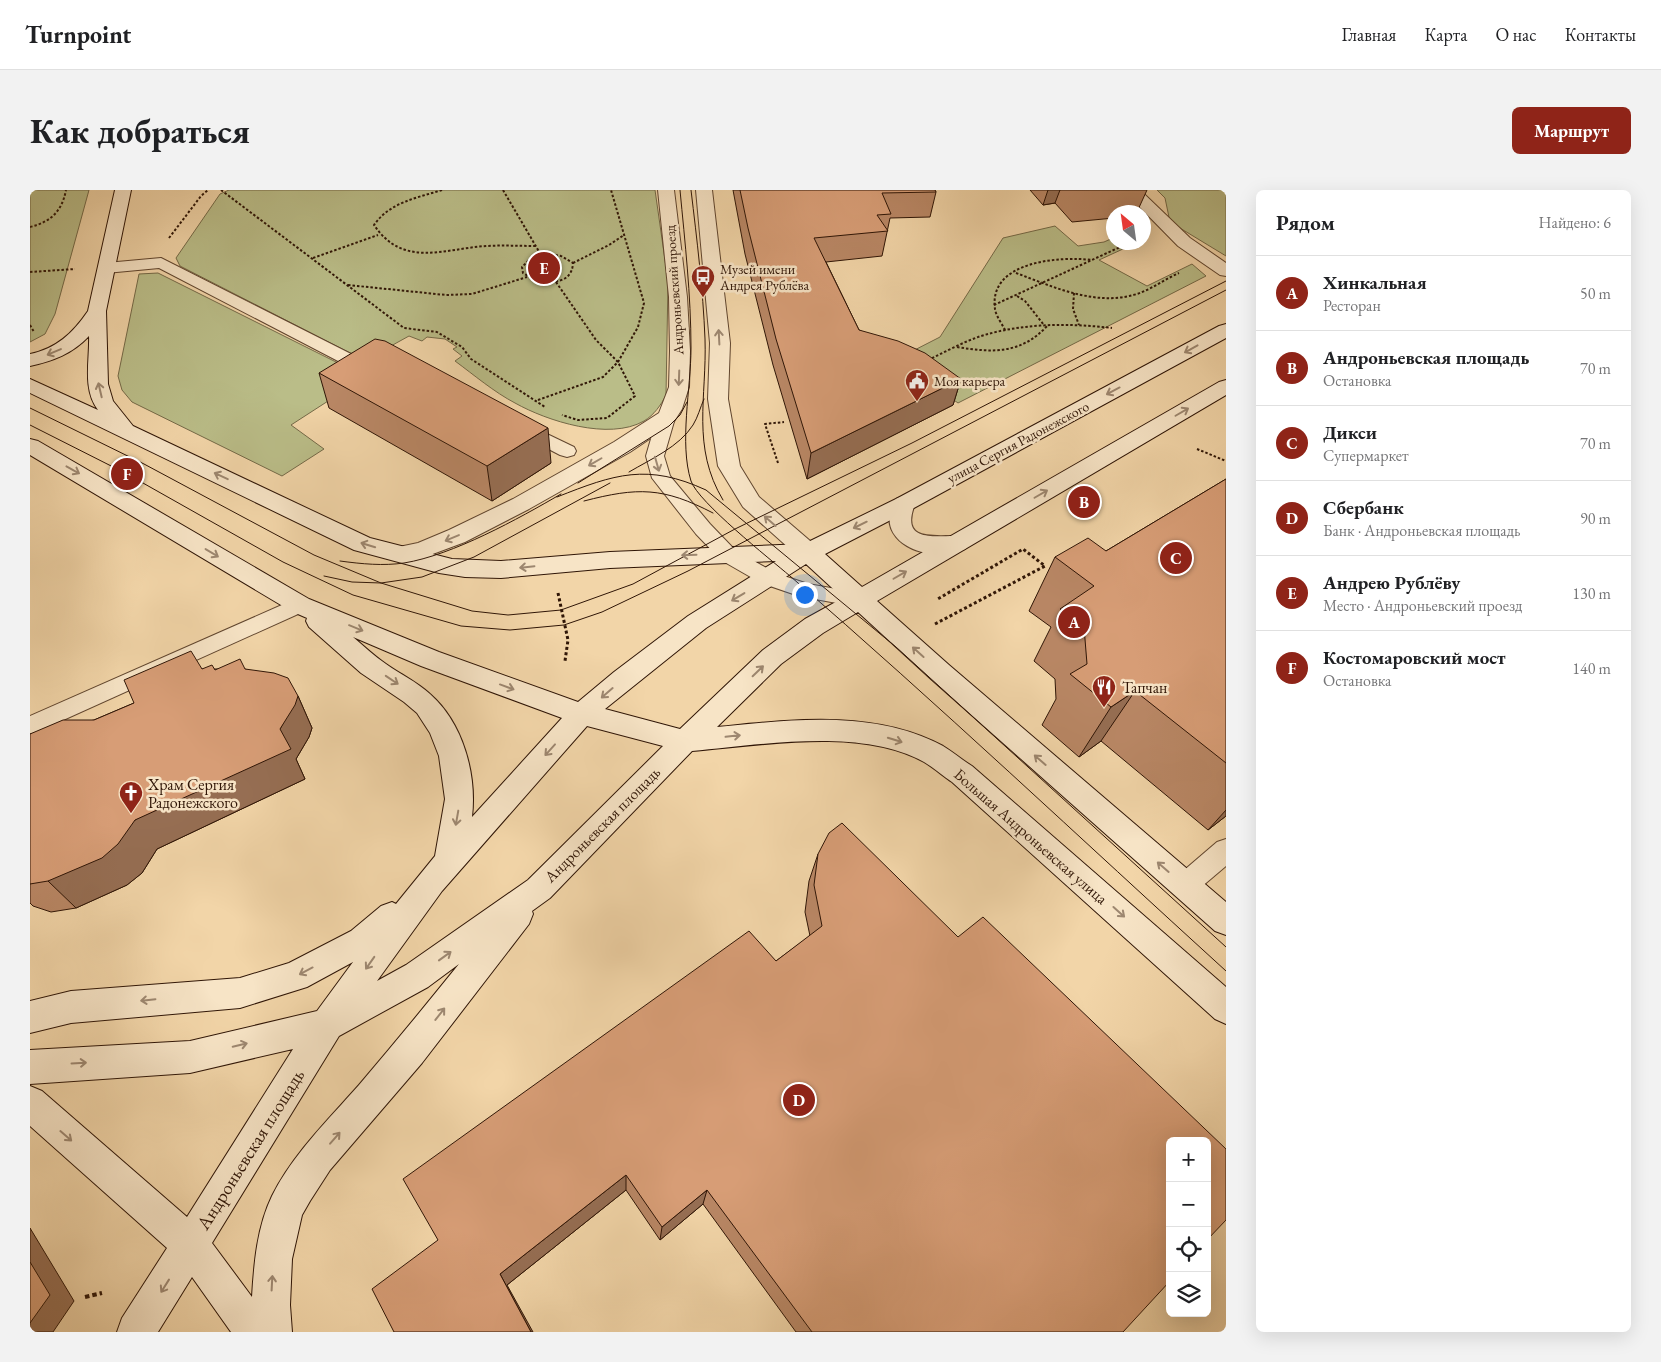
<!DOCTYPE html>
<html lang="ru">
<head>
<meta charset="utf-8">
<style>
  body { margin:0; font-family:"EB Garamond",serif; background:#f2f2f2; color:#202124 }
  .controls { position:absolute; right:15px; bottom:15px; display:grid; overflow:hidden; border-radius:8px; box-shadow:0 5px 20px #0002 }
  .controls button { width:45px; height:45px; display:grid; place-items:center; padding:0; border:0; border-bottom:1px solid #e0e0e0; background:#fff; color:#202124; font:25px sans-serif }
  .compass { position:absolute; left:1076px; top:15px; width:45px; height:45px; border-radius:50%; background:#fff; box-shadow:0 5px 20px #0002; rotate:331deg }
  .you { position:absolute; left:774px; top:404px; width:18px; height:18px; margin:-12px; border:4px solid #fff; border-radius:50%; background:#1a73e8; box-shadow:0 0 0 8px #1a73e833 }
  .badge { display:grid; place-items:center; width:32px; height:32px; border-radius:50%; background:#8f2418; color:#fff; font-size:16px; font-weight:700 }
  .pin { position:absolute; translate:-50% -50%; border:2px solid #fff; box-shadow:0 1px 5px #0006 }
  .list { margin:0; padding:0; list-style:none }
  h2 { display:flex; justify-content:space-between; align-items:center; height:65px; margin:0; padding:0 20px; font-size:21px }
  h2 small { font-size:16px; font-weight:400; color:#757577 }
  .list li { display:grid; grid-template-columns:32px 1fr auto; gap:15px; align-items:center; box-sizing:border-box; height:75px; padding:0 20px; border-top:1px solid #e0e0e0 }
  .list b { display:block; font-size:19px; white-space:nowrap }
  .list p { margin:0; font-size:16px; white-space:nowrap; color:#757577 }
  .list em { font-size:16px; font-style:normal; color:#757577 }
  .icon { flex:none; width:28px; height:28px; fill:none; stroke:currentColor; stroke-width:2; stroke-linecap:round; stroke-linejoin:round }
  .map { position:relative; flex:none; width:1196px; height:1142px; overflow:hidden; border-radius:8px }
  header { display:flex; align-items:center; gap:30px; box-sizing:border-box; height:70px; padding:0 25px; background:#fff; border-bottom:1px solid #e0e0e0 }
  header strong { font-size:24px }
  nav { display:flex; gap:28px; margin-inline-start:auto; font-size:18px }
  .intro { display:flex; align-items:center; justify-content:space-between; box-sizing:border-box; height:120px; padding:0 30px }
  h1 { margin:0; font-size:35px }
  .button { padding:12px 22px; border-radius:8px; background:#8f2418; color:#fff; font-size:18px; font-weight:700 }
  main { display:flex; gap:30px; padding:0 30px }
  aside { flex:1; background:#fff; border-radius:8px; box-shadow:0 5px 20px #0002 }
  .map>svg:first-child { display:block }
</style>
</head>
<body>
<header>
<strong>Turnpoint</strong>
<nav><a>Главная</a><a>Карта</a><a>О нас</a><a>Контакты</a></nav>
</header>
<div class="intro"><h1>Как добраться</h1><a class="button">Маршрут</a></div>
<main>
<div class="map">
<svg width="1196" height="1142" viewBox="0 0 1196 1142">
  <rect width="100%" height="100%" fill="#f2d5a8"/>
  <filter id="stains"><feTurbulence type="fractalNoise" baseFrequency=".004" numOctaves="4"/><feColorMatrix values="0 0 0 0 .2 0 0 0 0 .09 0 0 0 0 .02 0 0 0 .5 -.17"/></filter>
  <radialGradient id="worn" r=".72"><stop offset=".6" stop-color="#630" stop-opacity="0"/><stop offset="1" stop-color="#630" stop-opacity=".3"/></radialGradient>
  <!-- green -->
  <g fill="#babd88" stroke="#746947">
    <polygon points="0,0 59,0 25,124 15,144 0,152"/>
    <path d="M199,0H625L638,91L636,205C631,215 624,225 614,231C579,251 517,231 485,213C464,202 444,185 425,171L432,166L423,159L427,157L415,149L397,147L392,151L379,146L341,167L320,163L150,76L146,68L190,4Z"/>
    <polygon points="1127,0 1196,0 1196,66 1140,32 1135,8"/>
    <polygon points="1025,36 1048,56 1074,52 1083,48 1084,52 1106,53 1069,70 1117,96 1162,74 1176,86 928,213 867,169 910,147 973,48"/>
    <polygon points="128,83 314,176 346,180 261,235 294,259 252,286 102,212 92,200 88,186 109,84"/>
  </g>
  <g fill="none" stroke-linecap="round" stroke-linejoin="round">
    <!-- lane casing -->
    <g stroke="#60452e" stroke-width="2">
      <g id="lane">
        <polygon points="131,68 321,164 351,170 354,174 351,178 345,179 310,172 129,78 76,83 71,81 68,78 71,75 76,73"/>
        <polygon points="636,222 642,224 645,228 634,266 640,286 680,334 705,360 745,383 778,394 835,404 839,409 835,414 828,417 769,406 731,393 691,370 666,344 622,288 616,266 627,228 630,224"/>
        <polygon points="492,232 544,257 546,261 544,265 537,267 530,265 486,242 483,238 486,234"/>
        <polygon points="270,407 277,410 281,415 277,420 0,545 0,526"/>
        <polygon points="1196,649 1196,676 1163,704 1154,708 1145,704 1141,696 1145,688 1187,652"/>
      </g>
    </g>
    <!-- street casing -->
    <g stroke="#60452e" stroke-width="2">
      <g id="street">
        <polygon points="628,0 644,0 657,107 660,161 659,197 652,219 643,233 600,262 499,319 435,352 392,368 372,372 364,370 360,364 364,358 388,353 419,340 483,309 584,252 629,223 639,197 640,161 639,107"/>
        <polygon points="666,0 682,0 700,153 698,209 710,276 729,307 786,356 790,362 786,368 778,370 770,368 713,317 688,276 678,209 680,153"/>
        <polygon points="1093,0 1110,0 1160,48 1196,73 1196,86 1190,85 1148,56"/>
        <path d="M874,306L882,309L885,314C867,359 917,342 935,347L939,353L935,359C925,362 914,365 904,364C873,361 847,340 866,309Z"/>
      </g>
    </g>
    <!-- secondary casing -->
    <g stroke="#2f1506" stroke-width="2">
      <path id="secondary" d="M85,0H101L76,121L78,194L83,211L103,236L340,348L422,369L471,371L580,362L774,354L866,309L1189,136L1196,134V148L882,319L795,364L832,397L1189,192L1196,190V205L847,411L919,475L1196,712V745L1185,741L901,489L828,422L793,443L751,474L687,537C761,530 844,519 913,556C923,562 932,570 942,576L1196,797V834L1185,829L922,592C913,586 904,578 894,572C831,537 731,555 662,561L520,708L502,721L503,724L499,734L392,873L300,980L280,1011L272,1025L262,1069L260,1115L262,1142H201L162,1087L128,1142H87L92,1128L137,1058L0,936V896L12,901L157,1027L263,859L160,883L0,894V860L160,851L287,821L323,772L277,797L210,818L41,833L0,843V811L41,801L210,788L259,773L321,741L351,716L362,712L366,714L405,666L415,609L409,566L400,543L387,523L374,512L331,483L279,437L276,431L277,428L261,421L0,265V249L8,251L279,409L409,462L548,512L584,482L658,426L746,371L580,378L471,388L435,387L409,383L324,360L0,203V189L68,220C52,199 60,170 59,146C42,164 23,171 0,176V164C26,159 43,143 58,121ZM776,374L813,408L775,429L733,460L650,539L575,519L676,438ZM323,447L391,476L532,528L442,627C447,584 433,533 400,504C387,492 370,484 356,474C344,466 334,456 323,447ZM557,536L633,556L498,690L376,775L347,791L412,701ZM429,774C396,815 363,855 329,895C298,930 263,964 242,1006C227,1037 224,1073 222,1107L182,1053L309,846L398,797Z"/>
    </g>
    <!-- path-far2 -->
    <g stroke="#2f1506" stroke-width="2" stroke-dasharray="2.5 2" stroke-linecap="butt">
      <polyline points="191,0 374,138 407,142 432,157 441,169 515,217"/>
      <path d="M412,0C387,8 360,12 344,35C373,78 413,59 456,56C473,55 489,56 506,56"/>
      <polyline points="473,0 511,65"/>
      <path d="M0,37C21,32 32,21 36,0"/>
      <polyline points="139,48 171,6 178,0"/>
      <path d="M521,64L531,66L543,73C542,99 508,93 493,83L492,77L502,67Z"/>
      <polyline points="283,68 348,45"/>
      <polyline points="543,73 579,55 594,45"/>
      <polyline points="0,82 45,79"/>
      <path d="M986,83C1024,97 1066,117 1107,104C1122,99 1135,89 1149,83"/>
      <polyline points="526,92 566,150 588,172 605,206 577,228 548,230 532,225"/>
      <polyline points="318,95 416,105 442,104 497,87"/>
      <polyline points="1044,103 1043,119 1049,135"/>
      <polyline points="987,106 995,111 1014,135"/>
      <polyline points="964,115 1101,52"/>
      <polyline points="0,135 4,142"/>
      <path d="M975,140C972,134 966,126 965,119C958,71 1030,66 1062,70"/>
      <path d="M927,157C963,163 992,164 1018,135"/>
      <path d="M898,170C915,162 933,152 951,146C994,133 1038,133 1082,138"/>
      <polyline points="508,210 573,187 588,172 608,137 614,113 581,0"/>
      <polyline points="1167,259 1196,271"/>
      <polyline points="748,273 735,234 754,232"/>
    </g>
    <!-- path-far1 -->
    <g stroke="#2f1506" stroke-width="3" stroke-dasharray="3 2.5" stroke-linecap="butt">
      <polyline points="528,403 538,450 535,471"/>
      <polyline points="905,434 1015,376 993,359 906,410"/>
    </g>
    <!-- path -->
    <polyline stroke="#2f1506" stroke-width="4" stroke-dasharray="4.5 3" stroke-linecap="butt" points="55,1107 72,1103"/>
    <!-- lane -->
    <use href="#lane" fill="#f7e4c6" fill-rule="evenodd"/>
    <!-- street -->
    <use href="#street" fill="#f7e4c6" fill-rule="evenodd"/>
    <!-- secondary -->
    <use href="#secondary" fill="#f7e4c6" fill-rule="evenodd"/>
    <!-- tram -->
    <g stroke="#2f1506" stroke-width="1">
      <path d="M650,0C655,53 661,105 661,158C661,198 649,253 661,291C668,312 740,369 760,386C908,514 1051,649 1196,781"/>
      <path d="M661,0C667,50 673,99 675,149C677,207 661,257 693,310"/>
      <polyline points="0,218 114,274 284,365 351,393 442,421 478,425 531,420 603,394 705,339 882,253 1196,91"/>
      <polyline points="0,235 97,284 253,372 323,405 431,436 480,440 534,435 572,422 658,381 1196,100"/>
      <path d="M599,282C621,269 649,257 663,235C668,227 670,218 674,209"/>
      <polyline points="548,293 639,236 650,225 657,212"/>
      <path d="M527,307C585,284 617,273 676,300L866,457L1196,757"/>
      <path d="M554,311C608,297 633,297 683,323"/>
      <path d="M310,371C332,374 353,376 374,373C423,365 488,329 531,304"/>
      <polyline points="294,386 322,392 351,393 392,387 444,367 580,293"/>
    </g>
  </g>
  <!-- wall -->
  <g fill="#b98765" stroke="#2f1506">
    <polygon points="703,0 905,0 906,2 900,27 860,28 852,66 796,72 829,140 931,189 923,215 777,289 743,175 715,64"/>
    <polygon points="1000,0 1117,0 1107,22 1084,22 1084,28 1042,32 1025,13 1013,15"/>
    <polygon points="289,183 521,273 462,311 299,218"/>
    <polygon points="1196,289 1196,626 1178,640 1071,551 1049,567 1012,535 1026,509 1025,489 1004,471 1021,437 999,421 1025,367 1076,361"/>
    <polygon points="172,479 215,479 268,506 282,538 279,547 266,569 275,589 127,659 112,683 97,695 46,718 21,722 3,716 0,713 0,544 64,530 104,513"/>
    <polygon points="788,664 1093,1142 766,1142 673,1014 630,1050 596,1000 477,1095 408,1050 746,771 780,746 775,722 779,691"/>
  </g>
  <!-- shaded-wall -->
  <g fill="#966e53" stroke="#2f1506">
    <polygon points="1018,0 1030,0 1025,13 1013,15"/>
    <polygon points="931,189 923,215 777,289 781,263"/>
    <polygon points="518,238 521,273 462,311 457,276"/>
    <polygon points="1105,501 1071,551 1049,567 1081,517"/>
    <polygon points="268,506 282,538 279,547 266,569 275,589 127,659 112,683 97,695 46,718 18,691 105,630 250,539"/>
    <polygon points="1196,620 1196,626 1178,640"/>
    <polygon points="596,985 596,1000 477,1095 503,1142 501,1142 470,1084"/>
    <polygon points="677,1000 673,1014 630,1050 632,1037"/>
    <polygon points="0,1038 44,1111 23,1142 0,1142"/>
  </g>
  <!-- building -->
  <g fill="#d79d76" stroke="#2f1506">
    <polygon points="710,0 905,0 906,2 852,3 861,24 847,25 858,41 784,48 829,140 868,151 895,163 931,189 781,263 746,149 718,38"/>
    <polygon points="345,149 355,151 518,238 457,276 289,183"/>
    <polygon points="1196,289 1196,573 1105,501 1081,517 1040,484 1057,474 1054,437 1030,419 1064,396 1025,367 1058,348 1076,361"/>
    <polygon points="161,461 172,479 182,475 185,480 210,469 215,479 244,483 258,488 268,506 265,515 250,539 261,559 105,630 88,654 72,668 18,691 0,694 0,544 33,530 64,530 104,513 94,490"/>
    <polygon points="812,633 928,747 953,727 1196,959 1196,1030 1177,1050 1177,951 1140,951 1140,1091 1093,1142 782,1142 677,1000 632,1037 596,985 470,1084 501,1142 364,1142 342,1099 408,1050 373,989 719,741 746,771 792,736 784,695 788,664 799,643"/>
    <polygon points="0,1072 20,1105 0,1133"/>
  </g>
  <!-- one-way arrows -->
  <defs><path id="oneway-shaft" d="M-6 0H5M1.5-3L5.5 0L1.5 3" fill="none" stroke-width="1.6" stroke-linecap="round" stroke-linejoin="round" transform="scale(1.25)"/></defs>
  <g stroke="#9d8770">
    <use href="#oneway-shaft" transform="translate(689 147) rotate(-93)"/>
    <use href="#oneway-shaft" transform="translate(1161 159) rotate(151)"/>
    <use href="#oneway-shaft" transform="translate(24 162) rotate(157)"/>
    <use href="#oneway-shaft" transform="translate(649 188) rotate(92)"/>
    <use href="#oneway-shaft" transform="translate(70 200) rotate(-103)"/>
    <use href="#oneway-shaft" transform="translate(1083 201) rotate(152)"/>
    <use href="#oneway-shaft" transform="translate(1152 222) rotate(-30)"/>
    <use href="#oneway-shaft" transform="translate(565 272) rotate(150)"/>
    <use href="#oneway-shaft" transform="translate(627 274) rotate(74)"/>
    <use href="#oneway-shaft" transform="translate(43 280) rotate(29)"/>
    <use href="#oneway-shaft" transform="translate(191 286) rotate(-155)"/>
    <use href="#oneway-shaft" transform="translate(1011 304) rotate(-30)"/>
    <use href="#oneway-shaft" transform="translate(740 331) rotate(-139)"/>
    <use href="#oneway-shaft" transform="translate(830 335) rotate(154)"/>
    <use href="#oneway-shaft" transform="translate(422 348) rotate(157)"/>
    <use href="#oneway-shaft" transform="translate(338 355) rotate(-163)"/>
    <use href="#oneway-shaft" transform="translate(182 363) rotate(31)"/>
    <use href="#oneway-shaft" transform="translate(659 365) rotate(178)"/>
    <use href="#oneway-shaft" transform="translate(497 377) rotate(174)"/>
    <use href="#oneway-shaft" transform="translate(870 385) rotate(-30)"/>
    <use href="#oneway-shaft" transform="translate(708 407) rotate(149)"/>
    <use href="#oneway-shaft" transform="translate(326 438) rotate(22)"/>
    <use href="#oneway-shaft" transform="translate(888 462) rotate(-138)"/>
    <use href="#oneway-shaft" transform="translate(728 481) rotate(-44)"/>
    <use href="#oneway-shaft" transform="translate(362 490) rotate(34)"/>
    <use href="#oneway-shaft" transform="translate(477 497) rotate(20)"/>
    <use href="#oneway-shaft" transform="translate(577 503) rotate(139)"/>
    <use href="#oneway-shaft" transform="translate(703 546) rotate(-6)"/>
    <use href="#oneway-shaft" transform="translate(865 550) rotate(17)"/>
    <use href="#oneway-shaft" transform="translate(520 560) rotate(132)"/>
    <use href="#oneway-shaft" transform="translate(1010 570) rotate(-139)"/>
    <use href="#oneway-shaft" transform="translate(427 628) rotate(100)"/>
    <use href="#oneway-shaft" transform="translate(1133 677) rotate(-139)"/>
    <use href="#oneway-shaft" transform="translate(1089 722) rotate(42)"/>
    <use href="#oneway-shaft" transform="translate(415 766) rotate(-36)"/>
    <use href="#oneway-shaft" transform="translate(340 773) rotate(125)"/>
    <use href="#oneway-shaft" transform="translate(276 781) rotate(152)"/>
    <use href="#oneway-shaft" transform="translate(118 810) rotate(174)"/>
    <use href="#oneway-shaft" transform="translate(410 824) rotate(-52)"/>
    <use href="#oneway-shaft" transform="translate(210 855) rotate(-13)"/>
    <use href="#oneway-shaft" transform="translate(49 873) rotate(-3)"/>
    <use href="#oneway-shaft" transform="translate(36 946) rotate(41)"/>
    <use href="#oneway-shaft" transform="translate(305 948) rotate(-49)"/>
    <use href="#oneway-shaft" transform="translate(242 1093) rotate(-87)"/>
    <use href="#oneway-shaft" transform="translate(135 1096) rotate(122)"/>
  </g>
  <!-- icons -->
  <defs>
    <g id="bus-pin" transform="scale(1.25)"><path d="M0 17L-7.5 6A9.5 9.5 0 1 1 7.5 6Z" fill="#8f2418" stroke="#f7e4c6"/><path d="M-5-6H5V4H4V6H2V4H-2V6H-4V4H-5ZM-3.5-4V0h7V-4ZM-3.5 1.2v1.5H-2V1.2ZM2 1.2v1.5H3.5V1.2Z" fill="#fff"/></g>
    <g id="civic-pin" transform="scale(1.25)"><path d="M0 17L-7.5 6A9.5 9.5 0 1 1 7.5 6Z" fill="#8f2418" stroke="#f7e4c6"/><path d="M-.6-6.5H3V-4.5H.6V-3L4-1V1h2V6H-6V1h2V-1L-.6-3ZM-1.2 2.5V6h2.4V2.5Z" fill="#fff"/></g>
    <g id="restaurant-pin" transform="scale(1.25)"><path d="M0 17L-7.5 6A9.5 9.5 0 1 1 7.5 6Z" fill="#8f2418" stroke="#f7e4c6"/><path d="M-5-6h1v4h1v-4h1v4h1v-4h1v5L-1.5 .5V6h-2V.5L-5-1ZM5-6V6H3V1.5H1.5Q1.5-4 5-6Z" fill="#fff"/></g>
    <g id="church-pin" transform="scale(1.25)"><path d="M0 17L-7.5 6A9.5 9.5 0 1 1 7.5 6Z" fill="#8f2418" stroke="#f7e4c6"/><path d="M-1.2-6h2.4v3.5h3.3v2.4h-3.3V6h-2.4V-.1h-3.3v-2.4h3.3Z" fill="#fff"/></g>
  </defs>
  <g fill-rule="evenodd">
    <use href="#bus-pin" x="673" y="87"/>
    <use href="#civic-pin" x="887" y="191"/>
    <use href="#restaurant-pin" x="1074" y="497"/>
    <use href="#church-pin" x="101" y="603"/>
  </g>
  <g text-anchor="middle" stroke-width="5" stroke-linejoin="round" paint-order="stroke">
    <!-- far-poi labels -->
    <g font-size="14" fill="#2f1506" stroke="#f7e4c6" text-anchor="start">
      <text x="690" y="84">Музей имени<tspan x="690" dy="16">Андрея Рублёва</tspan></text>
      <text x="904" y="196">Моя карьера</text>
    </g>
    <!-- far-street labels -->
    <g font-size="14" fill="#2f1506" stroke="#f7e4c6">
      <text transform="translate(644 100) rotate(-94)" y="5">Андроньевский проезд</text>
      <text transform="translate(988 252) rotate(-28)" y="5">улица Сергия Радонежского</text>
    </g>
    <!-- poi labels -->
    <g font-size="16" fill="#2f1506" stroke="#f7e4c6" text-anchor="start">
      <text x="1092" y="503">Тапчан</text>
      <text x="118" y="600">Храм Сергия<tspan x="118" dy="18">Радонежского</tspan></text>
    </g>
    <!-- street labels -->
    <g font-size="16" fill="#2f1506" stroke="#f7e4c6">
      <text transform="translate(572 634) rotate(-45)" y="6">Андроньевская площадь</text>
      <text transform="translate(1001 646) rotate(41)" y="6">Большая Андроньевская улица</text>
    </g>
    <!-- near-street labels -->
    <g font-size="19" fill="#2f1506" stroke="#f7e4c6">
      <text transform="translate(220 959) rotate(-58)" y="7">Андроньевская площадь</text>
    </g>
  </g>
  <rect width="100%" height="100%" filter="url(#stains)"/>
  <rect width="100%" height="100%" fill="url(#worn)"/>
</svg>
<div class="controls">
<button>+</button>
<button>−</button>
<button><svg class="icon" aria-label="locate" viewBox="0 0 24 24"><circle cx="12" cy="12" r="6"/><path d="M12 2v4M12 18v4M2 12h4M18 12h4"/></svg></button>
<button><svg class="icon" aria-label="layers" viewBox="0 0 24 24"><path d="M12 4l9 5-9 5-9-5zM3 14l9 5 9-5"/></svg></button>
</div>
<svg class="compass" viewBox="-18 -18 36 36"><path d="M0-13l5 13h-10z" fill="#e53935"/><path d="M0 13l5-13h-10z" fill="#757577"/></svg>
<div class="you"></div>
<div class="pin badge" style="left:1044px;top:432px">A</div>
<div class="pin badge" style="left:1054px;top:312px">B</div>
<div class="pin badge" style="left:1146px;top:368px">C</div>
<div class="pin badge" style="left:769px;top:910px">D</div>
<div class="pin badge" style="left:514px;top:78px">E</div>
<div class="pin badge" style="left:97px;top:284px">F</div>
</div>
<aside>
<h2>Рядом<small>Найдено: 6</small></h2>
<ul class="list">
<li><span class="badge">A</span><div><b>Хинкальная</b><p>Ресторан</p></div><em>50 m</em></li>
<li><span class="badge">B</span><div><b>Андроньевская площадь</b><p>Остановка</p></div><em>70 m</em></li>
<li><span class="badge">C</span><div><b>Дикси</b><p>Супермаркет</p></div><em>70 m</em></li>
<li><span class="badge">D</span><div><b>Сбербанк</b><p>Банк · Андроньевская площадь</p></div><em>90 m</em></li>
<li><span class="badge">E</span><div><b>Андрею Рублёву</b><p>Место · Андроньевский проезд</p></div><em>130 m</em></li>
<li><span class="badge">F</span><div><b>Костомаровский мост</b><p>Остановка</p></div><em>140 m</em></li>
</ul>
</aside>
</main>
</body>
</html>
